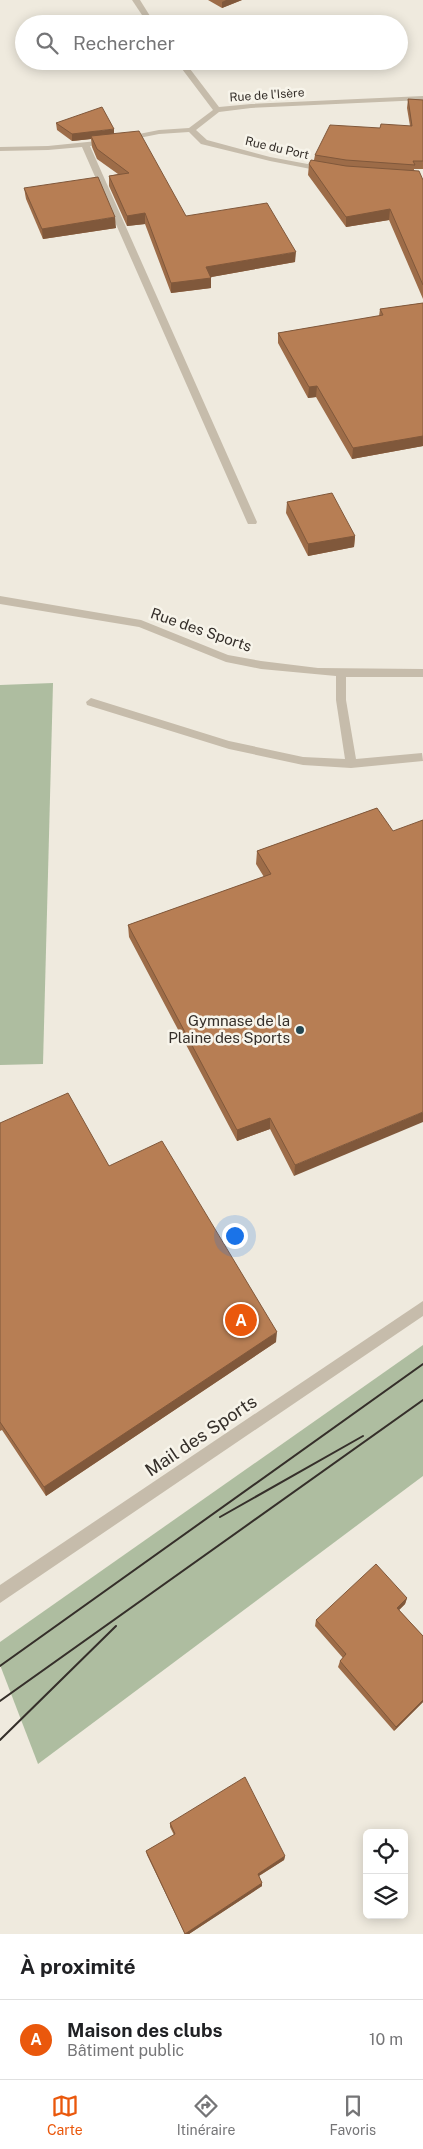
<!DOCTYPE html>
<html lang="fr">
<head>
<meta charset="utf-8">
<style>
  body { margin:0; font-family:"Public Sans",sans-serif; background:#f2f2f2; color:#202124 }
  .controls { position:absolute; right:15px; bottom:15px; display:grid; overflow:hidden; border-radius:8px; box-shadow:0 2px 12px #0003 }
  .controls button { width:45px; height:45px; display:grid; place-items:center; padding:0; border:0; border-bottom:1px solid #e0e0e0; background:#fff; color:#202124; font:25px sans-serif }
  .you { position:absolute; left:234px; top:1235px; width:18px; height:18px; margin:-12px; border:4px solid #fff; border-radius:50%; background:#1a73e8; box-shadow:0 0 0 8px #1a73e833 }
  .badge { display:grid; place-items:center; width:32px; height:32px; border-radius:50%; background:#ea580c; color:#fff; font-size:16px; font-weight:700 }
  .pin { position:absolute; translate:-50% -50%; border:2px solid #fff; box-shadow:0 1px 5px #0006 }
  .list { margin:0; padding:0; list-style:none }
  h2 { display:flex; justify-content:space-between; align-items:center; height:65px; margin:0; padding:0 20px; font-size:21px }
  h2 small { font-size:16px; font-weight:400; color:#757577 }
  .list li { display:grid; grid-template-columns:32px 1fr auto; gap:15px; align-items:center; box-sizing:border-box; height:80px; padding:0 20px; border-top:1px solid #e0e0e0 }
  .list b { display:block; font-size:19px; white-space:nowrap }
  .list p { margin:0; font-size:16px; white-space:nowrap; color:#757577 }
  .list em { font-size:16px; font-style:normal; color:#757577 }
  .icon { flex:none; width:28px; height:28px; fill:none; stroke:currentColor; stroke-width:2; stroke-linecap:round; stroke-linejoin:round }
  .map { position:relative; flex:none; width:423px; height:1934px; overflow:hidden }
  .search { position:absolute; background:#fff; box-shadow:0 2px 12px #0003; left:15px; right:15px; top:15px; height:55px; display:flex; align-items:center; gap:12px; box-sizing:border-box; padding:0 18px; border-radius:28px; color:#757577; font-size:19px }
  .sheet { height:145px; background:#fff }
  nav { display:flex; justify-content:space-around; align-items:center; box-sizing:border-box; height:70px; border-top:1px solid #e0e0e0; background:#fff; font-size:14px; color:#757577 }
  nav a { display:grid; justify-items:center; gap:2px }
  nav .on { color:#ea580c }
  .map>svg:first-child { display:block }
</style>
</head>
<body>
<div class="map">
<svg width="423" height="1934" viewBox="0 0 423 1934">
  <rect width="100%" height="100%" fill="#efeade"/>
  <!-- green -->
  <g fill="#aebda0">
    <polygon points="53,683 43,1064 0,1065 0,685"/>
    <polygon points="423,1345 423,1476 38,1764 0,1665 0,1642"/>
  </g>
  <g fill="none" stroke-linecap="round" stroke-linejoin="round">
    <!-- minor -->
    <g fill="#c6bcab" fill-rule="evenodd">
      <polygon points="132,0 140,0 155,24 148,24"/>
      <polygon points="176,61 184,61 219,107 251,104 423,96 423,100 251,108 219,112 196,130 207,140 270,157 329,168 330,170 326,172 270,161 201,144 189,132 159,134 124,141 124,137 159,130 189,128 213,110"/>
      <polygon points="107,140 110,140 110,144 90,146 257,522 256,524 248,524 247,522 82,147 48,150 0,151 0,147 48,146"/>
      <polygon points="0,596 141,620 228,655 261,661 318,668 423,669 423,677 346,677 346,700 356,759 422,753 423,761 351,768 303,765 229,749 87,705 86,702 91,698 229,741 303,757 345,759 336,700 336,676 261,669 226,662 139,627 0,604"/>
      <polygon points="423,1301 423,1316 0,1603 0,1585"/>
    </g>
    <!-- tram -->
    <g stroke="#352f2a" stroke-width="2">
      <polyline points="220,1517 363,1436"/>
      <polyline points="0,1666 423,1364"/>
      <polyline points="0,1701 423,1400"/>
      <polyline points="0,1740 116,1626"/>
    </g>
  </g>
  <!-- wall -->
  <g fill="#9d6c48">
    <polygon points="208,0 242,0 222,8"/>
    <polygon points="408,99 423,100 423,169 414,169 414,170 423,180 423,299 389,220 346,227 308,175 309,164 314,160 315,155 380,128 410,126 407,108"/>
    <polygon points="56,123 114,134 186,216 295,262 211,277 211,288 171,293 145,224 127,226 109,186 109,176 118,174 97,159 92,147 91,139 72,141 57,130"/>
    <polygon points="24,188 116,228 43,239 26,199"/>
    <polygon points="423,303 423,446 352,459 316,397 308,398 278,343 278,333 379,316 380,309"/>
    <polygon points="287,502 355,536 354,547 308,556 286,513"/>
    <polygon points="377,808 294,1176 270,1129 237,1141 129,937 128,925 264,877 256,864 257,851"/>
    <polygon points="0,1123 109,1166 276,1342 46,1496 2,1430 0,1431"/>
    <polygon points="407,1598 405,1604 399,1610 423,1636 423,1702 394,1731 338,1667 340,1661 343,1658 315,1626 316,1620"/>
    <polygon points="170,1823 285,1856 284,1860 259,1876 262,1883 262,1886 189,1934 185,1934 147,1855 146,1851 174,1835 170,1827"/>
  </g>
  <!-- shaded-wall -->
  <g fill="#80583b">
    <polygon points="226,0 242,0 222,8 222,2"/>
    <polygon points="114,129 114,136 91,136 91,139 72,141 72,134"/>
    <polygon points="390,209 389,220 346,227 346,217"/>
    <polygon points="145,213 145,224 127,226 127,216"/>
    <polygon points="115,217 116,228 43,239 42,229"/>
    <polygon points="296,252 295,262 206,278 206,267"/>
    <polygon points="211,278 211,288 171,293 171,283"/>
    <polygon points="317,386 316,397 308,398 309,387"/>
    <polygon points="423,436 423,446 352,459 353,448"/>
    <polygon points="355,536 354,547 308,556 308,544"/>
    <polygon points="423,1112 423,1122 294,1176 295,1165"/>
    <polygon points="270,1118 270,1129 237,1141 237,1130"/>
    <polygon points="277,1332 276,1342 46,1496 44,1487"/>
    <polygon points="407,1598 405,1604 395,1614 397,1608"/>
    <polygon points="423,1700 423,1702 394,1731 396,1727"/>
    <polygon points="285,1856 284,1860 257,1877 258,1874"/>
    <polygon points="262,1883 262,1886 189,1934 185,1934"/>
  </g>
  <!-- building -->
  <g fill="#b77e54" stroke="#80583b">
    <polygon points="408,99 423,100 423,161 413,161 415,165 346,160 315,155 330,125 380,128 381,124 412,126"/>
    <polygon points="102,107 114,129 72,134 56,123"/>
    <polygon points="139,131 186,216 267,203 296,252 206,267 211,278 171,283 145,213 127,216 109,176 129,173 97,149 91,136"/>
    <polygon points="311,160 346,166 419,171 423,180 423,285 390,209 346,217 309,164"/>
    <polygon points="98,177 115,217 42,229 24,188"/>
    <polygon points="423,303 423,436 353,448 317,386 309,387 278,333 383,315 380,309"/>
    <polygon points="332,493 355,536 308,544 287,502"/>
    <polygon points="377,808 393,831 423,820 423,1112 295,1165 270,1118 237,1130 128,925 271,874 257,851"/>
    <polygon points="68,1093 109,1166 162,1141 277,1332 44,1487 0,1422 0,1123"/>
    <polygon points="376,1564 407,1598 397,1608 423,1636 423,1700 396,1727 340,1661 346,1654 316,1620"/>
    <polygon points="245,1777 285,1856 258,1874 262,1883 185,1934 146,1851 175,1834 170,1823"/>
  </g>
  <!-- markers -->
  <circle fill="#244651" stroke="#f7f4ea" stroke-width="2" cx="300" cy="1030" r="5"/>
  <g text-anchor="middle" stroke-width="5" stroke-linejoin="round" paint-order="stroke">
    <!-- far-street labels -->
    <g font-size="12" fill="#352f2a" stroke="#f7f4ea">
      <text transform="translate(267 95) rotate(-4)" y="4">Rue de l'Isère</text>
      <text transform="translate(277 148) rotate(13)" y="4">Rue du Port</text>
    </g>
    <!-- street labels -->
    <g font-size="15" fill="#352f2a" stroke="#f7f4ea">
      <text transform="translate(201 630) rotate(19)" y="5">Rue des Sports</text>
    </g>
    <!-- poi labels -->
    <g font-size="15" fill="#352f2a" stroke="#f7f4ea" text-anchor="end">
      <text x="290" y="1026">Gymnase de la<tspan x="290" dy="17">Plaine des Sports</tspan></text>
    </g>
    <!-- near-street labels -->
    <g font-size="18" fill="#352f2a" stroke="#f7f4ea">
      <text transform="translate(201 1436) rotate(-34)" y="6">Mail des Sports</text>
    </g>
  </g>
</svg>
<div class="controls">
<button><svg class="icon" aria-label="locate" viewBox="0 0 24 24"><circle cx="12" cy="12" r="6"/><path d="M12 2v4M12 18v4M2 12h4M18 12h4"/></svg></button>
<button><svg class="icon" aria-label="layers" viewBox="0 0 24 24"><path d="M12 4l9 5-9 5-9-5zM3 14l9 5 9-5"/></svg></button>
</div>
<div class="you"></div>
<div class="pin badge" style="left:241px;top:1320px">A</div>
<div class="search"><svg class="icon" aria-label="search" viewBox="0 0 24 24"><circle cx="10" cy="10" r="6"/><path d="M15 15l6 6"/></svg>Rechercher</div>
</div>
<section class="sheet">
<h2>À proximité<small></small></h2>
<ul class="list">
<li><span class="badge">A</span><div><b>Maison des clubs</b><p>Bâtiment public</p></div><em>10 m</em></li>
</ul>
</section>
<nav>
<a class="on"><svg class="icon" aria-label="map" viewBox="0 0 24 24"><path d="M3 6l6-2 6 2 6-2v14l-6 2-6-2-6 2zM9 4v14M15 6v14"/></svg>Carte</a>
<a><svg class="icon" aria-label="directions" viewBox="0 0 24 24"><path d="M12 3l9 9-9 9-9-9zM9 14v-3h6M13 9l2 2-2 2"/></svg>Itinéraire</a>
<a><svg class="icon" aria-label="saved" viewBox="0 0 24 24"><path d="M7 4h10v16l-5-4-5 4z"/></svg>Favoris</a>
</nav>
</body>
</html>
